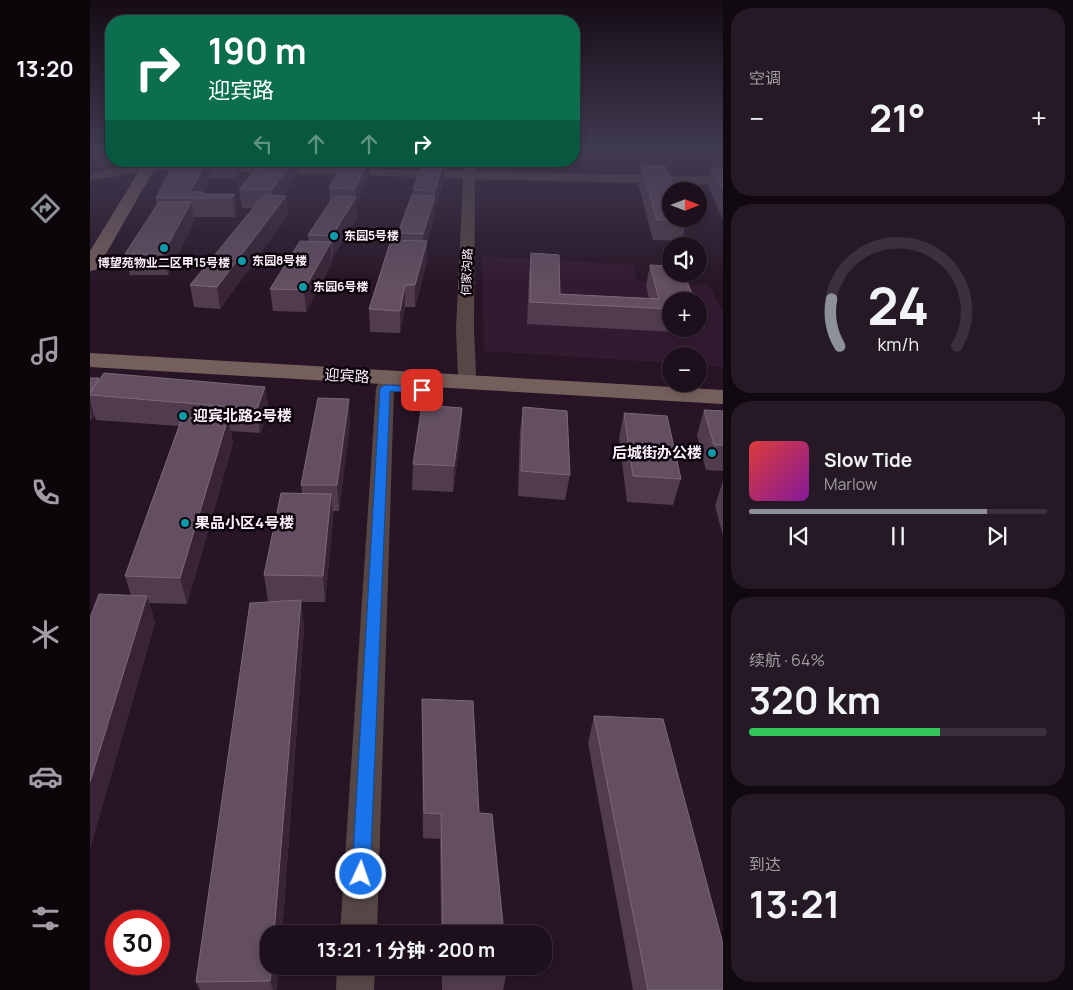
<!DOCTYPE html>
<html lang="zh">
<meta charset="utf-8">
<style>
body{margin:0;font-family:Manrope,"Noto Sans SC",sans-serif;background:#251925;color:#f1f3f6;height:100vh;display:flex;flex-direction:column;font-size:19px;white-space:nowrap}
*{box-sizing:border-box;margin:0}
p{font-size:16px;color:#a09da3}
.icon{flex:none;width:28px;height:28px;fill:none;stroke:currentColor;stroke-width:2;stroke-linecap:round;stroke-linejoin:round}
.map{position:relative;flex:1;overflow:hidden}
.details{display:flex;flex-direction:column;gap:8px;padding:8px;background:#10090f;width:350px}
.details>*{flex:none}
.hud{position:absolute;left:15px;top:15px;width:475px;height:152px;border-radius:20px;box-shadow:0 2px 8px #0003,0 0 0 1px #3b303b;background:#0b6e4f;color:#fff;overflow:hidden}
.needle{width:32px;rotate:90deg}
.fabs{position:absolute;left:572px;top:182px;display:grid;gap:10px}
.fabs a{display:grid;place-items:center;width:45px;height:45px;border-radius:50%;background:#1d101c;box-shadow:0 2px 8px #0003,0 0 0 1px #3b303b;font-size:25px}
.speed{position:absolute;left:15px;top:910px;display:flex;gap:10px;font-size:25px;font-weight:700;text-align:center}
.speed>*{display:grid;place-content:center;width:65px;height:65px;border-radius:50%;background:#1d101c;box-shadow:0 2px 8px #0003,0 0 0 1px #3b303b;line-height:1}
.speed .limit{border:8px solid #d22;background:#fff;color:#111}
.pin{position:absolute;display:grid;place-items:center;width:42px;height:42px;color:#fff;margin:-21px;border-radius:10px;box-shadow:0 2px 8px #0006}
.me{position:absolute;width:55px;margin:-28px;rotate:3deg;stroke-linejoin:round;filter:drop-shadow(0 0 4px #0008)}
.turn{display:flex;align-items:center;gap:18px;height:105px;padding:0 20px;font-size:22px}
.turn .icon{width:65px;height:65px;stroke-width:2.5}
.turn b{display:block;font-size:35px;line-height:42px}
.lanes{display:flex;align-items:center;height:48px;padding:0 20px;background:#0003;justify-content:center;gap:25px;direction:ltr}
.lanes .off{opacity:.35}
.big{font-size:38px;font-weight:700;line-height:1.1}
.details .card{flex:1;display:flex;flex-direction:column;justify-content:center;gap:8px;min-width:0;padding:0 18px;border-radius:20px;background:#251925}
.details .dial{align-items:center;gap:0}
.dial svg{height:130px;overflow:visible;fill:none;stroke:#3b303b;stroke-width:7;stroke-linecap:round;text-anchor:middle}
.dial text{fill:#f1f3f6;stroke:none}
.song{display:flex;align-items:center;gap:15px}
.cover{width:60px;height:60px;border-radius:8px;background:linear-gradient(135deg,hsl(0 70% 55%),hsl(290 70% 35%))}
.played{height:5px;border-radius:2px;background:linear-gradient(90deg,#8c9099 80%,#3b303b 80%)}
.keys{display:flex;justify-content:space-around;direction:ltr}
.heat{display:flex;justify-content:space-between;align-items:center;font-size:28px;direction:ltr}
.charge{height:8px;border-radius:4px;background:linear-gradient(90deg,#34c759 64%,#3b303b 0)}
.trip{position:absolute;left:170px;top:925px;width:292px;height:50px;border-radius:20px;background:#1d101c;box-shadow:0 2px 8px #0003,0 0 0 1px #3b303b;font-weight:700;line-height:50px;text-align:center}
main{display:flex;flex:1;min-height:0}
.tabs{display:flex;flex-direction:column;width:90px;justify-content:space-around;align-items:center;background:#0c060b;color:#a09da3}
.tabs .icon{width:35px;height:35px}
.tabs .active{color:#8c9099}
.tabs b{font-size:22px;color:#f1f3f6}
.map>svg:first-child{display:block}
</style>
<main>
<nav class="tabs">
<b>13:20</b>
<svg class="icon active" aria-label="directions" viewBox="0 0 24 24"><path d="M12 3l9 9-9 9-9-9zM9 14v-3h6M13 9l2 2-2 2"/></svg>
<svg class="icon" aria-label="music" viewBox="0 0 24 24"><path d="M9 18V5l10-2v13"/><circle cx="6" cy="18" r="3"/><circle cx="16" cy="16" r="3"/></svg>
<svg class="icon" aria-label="phone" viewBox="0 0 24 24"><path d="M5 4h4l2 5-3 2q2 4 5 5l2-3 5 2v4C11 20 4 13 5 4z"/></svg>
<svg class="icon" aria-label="climate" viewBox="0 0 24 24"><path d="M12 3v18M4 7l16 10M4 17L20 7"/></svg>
<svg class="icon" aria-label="car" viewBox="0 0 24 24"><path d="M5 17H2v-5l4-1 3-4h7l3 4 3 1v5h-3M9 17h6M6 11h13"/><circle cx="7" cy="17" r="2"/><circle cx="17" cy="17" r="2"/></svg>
<svg class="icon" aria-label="filters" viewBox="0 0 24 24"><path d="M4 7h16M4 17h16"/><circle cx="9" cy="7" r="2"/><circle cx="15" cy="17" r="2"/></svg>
</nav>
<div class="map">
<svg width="633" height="990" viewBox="0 0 633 990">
<rect width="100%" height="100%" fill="#271526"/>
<path fill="#321a31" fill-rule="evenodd" d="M392,256L544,265L547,281L619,285L633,312V367L609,365V356H581V363L394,351ZM581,301H609V329H581Z"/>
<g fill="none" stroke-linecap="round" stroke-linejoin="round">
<g fill="#554745" fill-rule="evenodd">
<path d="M64,161H77L76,164L374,171V161H386V171L633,177V185L385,179L384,330L386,374L381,386L374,388L367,386L365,382L368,374L366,330L373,178L59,170L0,181V173Z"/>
<path d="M295,382L302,384L304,388L287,934H250L286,388L288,384Z"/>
<path d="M247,966H285L284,990H246Z"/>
</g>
<g fill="#755f5c" fill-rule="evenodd">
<path d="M55,161H69L9,266L6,270L0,271V251Z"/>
<path d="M0,353L633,390V404L0,367Z"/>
</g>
</g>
<g fill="#503c4e">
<path d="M85,161H149L150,170L147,178H120L113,192L114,194H145L147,213L145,217H104V222L78,275H40L35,254L67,204L66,198Z"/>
<path d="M254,161H280V176L266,205L267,217L243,257H242V263L216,312L183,311L180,289L219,241L218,235L240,203L239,188Z"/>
<path d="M551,165L596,221L592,241L563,240L548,183Z"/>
<path d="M622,168H633V220L618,186Z"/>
<path d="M208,173L193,196H196L198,215L130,309L104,307L100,285L163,208H152L149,189Z"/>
<path d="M354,178L345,209V215L337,241V262L325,307H315L310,333L280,332L279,309L308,240V233L323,195V190Z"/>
<path d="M441,253L470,294L559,298L556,286L560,265L581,301V329H603L602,333L437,324L439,274Z"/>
<path d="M0,378H9L10,379L175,387L179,412L170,433L141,431L143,443L97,604L59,603L65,623L0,848V618L41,595L35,576L89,426L6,420L4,415L2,419H0Z"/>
<path d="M433,407L480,475L475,500L428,496L430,431Z"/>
<path d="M372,408L371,433L363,492L322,490L323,464Z"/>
<path d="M614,410L633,411V471L616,470L607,435Z"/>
<path d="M534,413L591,479L583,505L537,502L529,438Z"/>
<path d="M260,424L249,511H243V520L235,602H211L214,627L192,934H179L187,990H110L106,982L189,601H178L174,575L212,493L211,485Z"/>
<path d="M633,480V536L625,506Z"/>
<path d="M332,699L389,813L414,934H351L350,839L333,838L332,726Z"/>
<path d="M504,716L633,990H543L498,743Z"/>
<path d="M352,966H417V971L413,990H352Z"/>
</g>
<g fill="#382436">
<path d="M17,148H21V160L13,165L0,168V154Z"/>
<path d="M117,161H118L120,178L110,198L100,192Z"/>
<path d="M145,161H149L150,170L147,178Z"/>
<path d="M202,161H207L208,173L184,209L182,190Z"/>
<path d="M278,161H280V176L266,205L267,217L243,257L242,236L265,199V189Z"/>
<path d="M355,161L354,178L345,209V215L333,254V234L345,197V191Z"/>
<path d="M145,194L147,213L145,217L142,198Z"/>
<path d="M196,196L198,215L130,309L127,287Z"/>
<path d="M101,202L104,222L78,275L73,254Z"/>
<path d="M337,241V262L325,307V285Z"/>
<path d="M241,242L242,263L216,312L214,290Z"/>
<path d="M315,285V307L310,333V311Z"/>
<path d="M175,387L179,412L170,433L167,409Z"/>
<path d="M259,399L260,424L249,511L247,485Z"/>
<path d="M0,400L4,415L2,419L0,412Z"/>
<path d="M372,408L371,433L363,492L364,466Z"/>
<path d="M138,418L143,443L97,604L90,578Z"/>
<path d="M241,494L243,520L235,602L233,576Z"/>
<path d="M57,596L65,623L0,848V782Z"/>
<path d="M211,600L214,627L192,934H184Z"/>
<path d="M182,966H189L187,990H183L180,981Z"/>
</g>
<g fill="#634f61" stroke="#7b6879">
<path d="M0,148H17L10,152L0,154Z"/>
<path d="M85,161H117L100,192H114L112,194H145L142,198H66Z"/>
<path d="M173,161H202L182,190L149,189Z"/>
<path d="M254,161H278L265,189L239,188Z"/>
<path d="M334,161H354L345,191L323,190Z"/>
<path d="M551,165L575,166L585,191H581V219H596V221L567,220Z"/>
<path d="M622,168H633V190Z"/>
<path d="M174,195L196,196L127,287L100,285Z"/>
<path d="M322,195L345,196L333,234L308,233Z"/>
<path d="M244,196L266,197L242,236L218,235Z"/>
<path d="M69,202H101L73,254H35Z"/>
<path d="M301,240L337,241L325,285H315L310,311L279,309Z"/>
<path d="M210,241L241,242L214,290L180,289Z"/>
<path d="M441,253L469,255L470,294L569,299L560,265L581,266V274H594L605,301H581V309L440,302Z"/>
<path d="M14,373L175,387L167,409L0,395V393Z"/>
<path d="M0,378H9L0,393Z"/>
<path d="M228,398L259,399L247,485H211Z"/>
<path d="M332,405L372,408L364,466L323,464Z"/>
<path d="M433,407L477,411L480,475L431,471Z"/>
<path d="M614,410L633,411V445H624Z"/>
<path d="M534,413L577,416L591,479L543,476Z"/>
<path d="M92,418H138L90,578L35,576Z"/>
<path d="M191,493L241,494L233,576L174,575Z"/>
<path d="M9,594L57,596L0,782V618Z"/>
<path d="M211,600L184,934H179V966H182L180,981L106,982L160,603Z"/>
<path d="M332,699L383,701L389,813L402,814L414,934H353L351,814L334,813Z"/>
<path d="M504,716L573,719L633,944V990H558Z"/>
<path d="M354,966H417V971L354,973Z"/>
</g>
<linearGradient id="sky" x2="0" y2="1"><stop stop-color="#150c15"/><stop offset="0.52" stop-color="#413b52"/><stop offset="1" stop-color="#413b52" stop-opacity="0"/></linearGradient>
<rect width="633" height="287" fill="url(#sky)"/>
<path fill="#1a73e8" stroke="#114b97" d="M295,385L332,387L337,390L332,393L300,391L280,874L277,881L271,883L265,881L262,874L290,388Z"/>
<g fill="#0f9aa8" stroke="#0b040b" stroke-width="2">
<circle cx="244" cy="236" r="5"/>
<circle cx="74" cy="248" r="5"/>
<circle cx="152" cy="261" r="5"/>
<circle cx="213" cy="287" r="5"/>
<circle cx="93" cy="416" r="5"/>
<circle cx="622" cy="453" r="5"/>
<circle cx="95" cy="523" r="5"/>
</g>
<g text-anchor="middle" stroke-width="5" stroke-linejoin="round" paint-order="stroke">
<g font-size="12" font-weight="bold" fill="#fdf0fc" stroke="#0b040b" text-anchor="start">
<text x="254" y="240">东园5号楼</text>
<text x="162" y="265">东园8号楼</text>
<text x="74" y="267" text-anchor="middle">博望苑物业二区甲15号楼</text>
<text x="223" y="291">东园6号楼</text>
</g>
<g font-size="12" fill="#fdf0fc" stroke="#0b040b">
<text transform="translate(377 272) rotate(-88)" y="4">何家沟路</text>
</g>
<g font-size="15" fill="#fdf0fc" stroke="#0b040b">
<text transform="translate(257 376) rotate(3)" y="5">迎宾路</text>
</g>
<g font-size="15" font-weight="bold" fill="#fdf0fc" stroke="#0b040b" text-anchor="start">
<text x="103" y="421">迎宾北路2号楼</text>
<text x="612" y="458" text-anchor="end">后城街办公楼</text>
<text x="105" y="528">果品小区4号楼</text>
</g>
</g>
</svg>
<div class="fabs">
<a><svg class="needle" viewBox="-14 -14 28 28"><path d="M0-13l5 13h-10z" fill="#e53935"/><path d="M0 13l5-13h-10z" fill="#a09da3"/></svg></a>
<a><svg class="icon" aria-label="sound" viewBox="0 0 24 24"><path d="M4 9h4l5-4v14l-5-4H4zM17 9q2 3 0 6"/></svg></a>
<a>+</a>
<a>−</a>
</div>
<div class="speed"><div class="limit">30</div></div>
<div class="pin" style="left:332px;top:390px;background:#d93025"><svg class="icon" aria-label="arrive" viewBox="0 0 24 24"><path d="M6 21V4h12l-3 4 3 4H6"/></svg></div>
<svg class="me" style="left:271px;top:874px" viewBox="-20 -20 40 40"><circle r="17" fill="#1a73e8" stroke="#fff" stroke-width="3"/><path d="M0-11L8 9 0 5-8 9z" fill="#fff"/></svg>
<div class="trip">13:21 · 1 分钟 · 200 m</div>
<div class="hud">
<div class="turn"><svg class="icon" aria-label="right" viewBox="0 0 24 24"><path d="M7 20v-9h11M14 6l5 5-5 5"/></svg><div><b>190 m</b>迎宾路</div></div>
<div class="lanes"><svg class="icon off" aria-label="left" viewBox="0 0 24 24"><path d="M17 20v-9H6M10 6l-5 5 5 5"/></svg><svg class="icon off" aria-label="ahead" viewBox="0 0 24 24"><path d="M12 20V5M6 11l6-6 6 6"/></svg><svg class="icon off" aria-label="ahead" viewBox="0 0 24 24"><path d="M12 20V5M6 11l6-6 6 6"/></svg><svg class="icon" aria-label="right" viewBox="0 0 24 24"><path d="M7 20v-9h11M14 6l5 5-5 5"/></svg></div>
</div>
</div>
<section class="details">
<div class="card"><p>空调</p>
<div class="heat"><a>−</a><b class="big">21°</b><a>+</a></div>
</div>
<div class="card dial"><svg viewBox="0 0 100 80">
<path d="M14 69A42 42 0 1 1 86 69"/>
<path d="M14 69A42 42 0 0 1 9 40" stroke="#8c9099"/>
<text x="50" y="56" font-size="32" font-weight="700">24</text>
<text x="50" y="72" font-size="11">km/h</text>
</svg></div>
<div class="card">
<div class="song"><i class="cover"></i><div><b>Slow Tide</b><p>Marlow</p></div></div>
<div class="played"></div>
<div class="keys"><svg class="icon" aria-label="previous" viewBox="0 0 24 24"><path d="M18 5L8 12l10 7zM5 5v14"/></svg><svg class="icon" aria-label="pause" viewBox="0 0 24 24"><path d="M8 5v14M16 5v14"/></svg><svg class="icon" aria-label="next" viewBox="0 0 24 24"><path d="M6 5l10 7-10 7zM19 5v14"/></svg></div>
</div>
<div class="card"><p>续航 · 64%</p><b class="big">320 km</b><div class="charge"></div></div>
<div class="card"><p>到达</p><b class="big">13:21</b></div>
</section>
</main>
